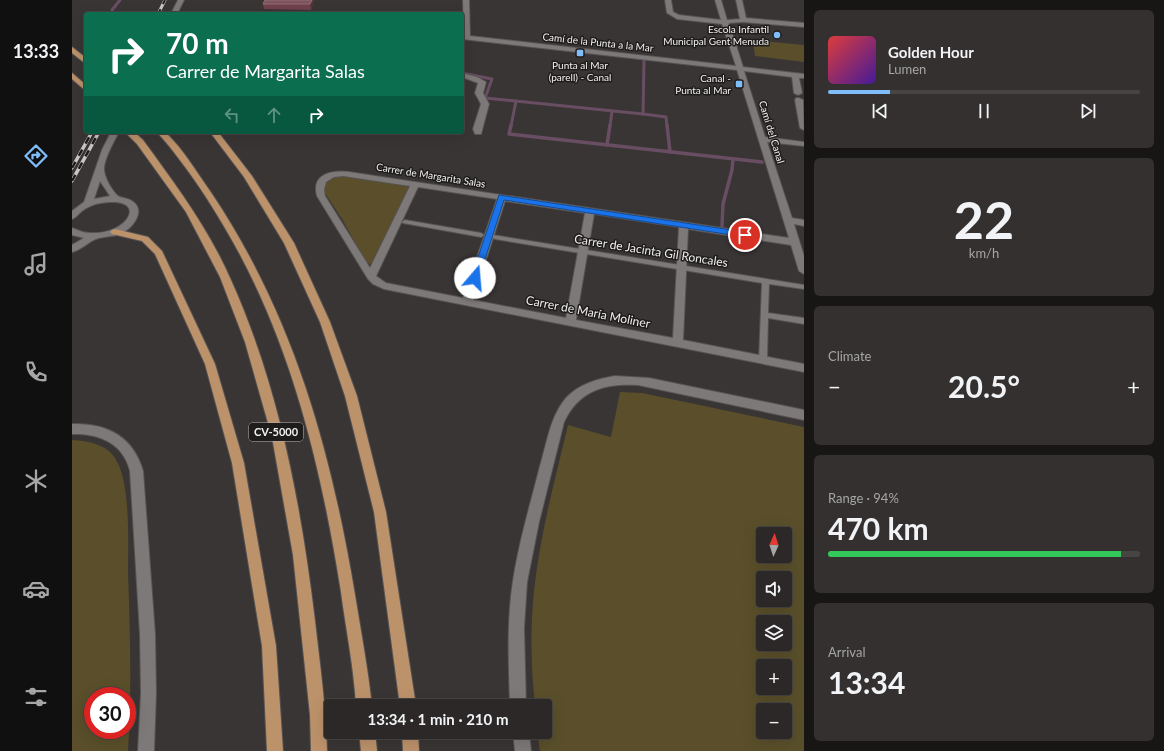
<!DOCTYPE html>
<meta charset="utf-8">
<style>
body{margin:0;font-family:Lato,sans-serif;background:#33302f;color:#f1f3f6;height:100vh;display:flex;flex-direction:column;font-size:15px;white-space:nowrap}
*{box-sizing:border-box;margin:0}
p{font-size:13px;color:#a6a6a7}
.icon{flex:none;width:22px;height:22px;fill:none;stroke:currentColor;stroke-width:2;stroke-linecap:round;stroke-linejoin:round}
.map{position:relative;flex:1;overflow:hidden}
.side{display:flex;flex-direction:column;gap:10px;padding:10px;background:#181615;width:360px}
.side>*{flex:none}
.banner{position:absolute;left:12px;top:12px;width:380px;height:122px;border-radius:4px;box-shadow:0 4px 16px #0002,0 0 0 1px #474444;background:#0b6e4f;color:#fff;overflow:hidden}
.needle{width:26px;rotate:3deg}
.buttons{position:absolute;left:684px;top:527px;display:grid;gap:8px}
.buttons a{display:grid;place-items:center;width:36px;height:36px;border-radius:4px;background:#2b2827;box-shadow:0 4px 16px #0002,0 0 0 1px #474444;font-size:20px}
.speed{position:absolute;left:12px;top:687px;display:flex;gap:8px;font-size:20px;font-weight:700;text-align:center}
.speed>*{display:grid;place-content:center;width:52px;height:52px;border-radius:50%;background:#2b2827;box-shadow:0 4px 16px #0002,0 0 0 1px #474444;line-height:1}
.speed .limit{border:6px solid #d22;background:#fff;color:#111}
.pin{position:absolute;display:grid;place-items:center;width:34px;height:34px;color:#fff;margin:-17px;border:2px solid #fff;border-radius:50%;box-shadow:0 1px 4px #0007}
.me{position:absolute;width:44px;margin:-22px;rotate:18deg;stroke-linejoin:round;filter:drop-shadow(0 0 3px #0008)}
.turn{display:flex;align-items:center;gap:14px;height:84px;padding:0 16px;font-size:18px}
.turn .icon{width:52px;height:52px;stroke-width:2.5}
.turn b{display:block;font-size:28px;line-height:34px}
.lanes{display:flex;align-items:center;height:38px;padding:0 16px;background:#0003;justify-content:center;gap:20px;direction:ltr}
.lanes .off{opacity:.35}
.big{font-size:30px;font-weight:700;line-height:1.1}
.side .card{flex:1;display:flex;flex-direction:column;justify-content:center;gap:6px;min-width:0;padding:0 14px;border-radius:6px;background:#33302f}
.side .dial{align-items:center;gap:0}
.dial b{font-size:52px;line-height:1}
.song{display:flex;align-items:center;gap:12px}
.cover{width:48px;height:48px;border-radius:6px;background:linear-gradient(135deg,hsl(0 70% 55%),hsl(260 70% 35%))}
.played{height:4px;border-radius:2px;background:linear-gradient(90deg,#7ebdf9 20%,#474444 20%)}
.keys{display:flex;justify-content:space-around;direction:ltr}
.heat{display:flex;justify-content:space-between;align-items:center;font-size:22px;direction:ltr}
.charge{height:6px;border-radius:3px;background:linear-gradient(90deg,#34c759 94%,#474444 0)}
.trip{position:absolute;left:252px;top:699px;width:228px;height:40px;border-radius:4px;background:#2b2827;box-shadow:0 4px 16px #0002,0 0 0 1px #474444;font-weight:700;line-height:40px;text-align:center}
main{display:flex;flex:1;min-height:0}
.tabs{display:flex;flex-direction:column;width:72px;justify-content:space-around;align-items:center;background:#111010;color:#a6a6a7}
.tabs .icon{width:28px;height:28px}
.tabs .current{color:#7ebdf9}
.tabs b{font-size:18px;color:#f1f3f6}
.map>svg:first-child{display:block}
</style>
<main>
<nav class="tabs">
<b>13:33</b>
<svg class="icon current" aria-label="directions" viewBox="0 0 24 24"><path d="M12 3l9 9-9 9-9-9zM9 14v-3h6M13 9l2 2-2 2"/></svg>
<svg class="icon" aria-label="music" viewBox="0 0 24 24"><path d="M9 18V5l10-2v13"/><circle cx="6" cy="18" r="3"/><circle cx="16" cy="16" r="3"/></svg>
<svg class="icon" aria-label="phone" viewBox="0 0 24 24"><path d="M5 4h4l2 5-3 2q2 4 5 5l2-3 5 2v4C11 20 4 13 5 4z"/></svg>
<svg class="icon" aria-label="climate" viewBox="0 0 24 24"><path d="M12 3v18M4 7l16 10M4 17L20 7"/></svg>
<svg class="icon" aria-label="car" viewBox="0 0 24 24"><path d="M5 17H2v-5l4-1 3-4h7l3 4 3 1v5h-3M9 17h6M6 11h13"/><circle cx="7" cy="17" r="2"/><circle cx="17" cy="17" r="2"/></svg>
<svg class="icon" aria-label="filters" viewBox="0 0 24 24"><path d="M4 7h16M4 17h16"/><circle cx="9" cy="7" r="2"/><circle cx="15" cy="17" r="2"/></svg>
</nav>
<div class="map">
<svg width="732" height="751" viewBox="0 0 732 751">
<rect width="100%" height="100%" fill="#393534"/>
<g fill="#5a4f2a" fill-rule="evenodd">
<path d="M681,40L732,45V62L683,56Z"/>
<path d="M271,175L335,185L337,190L302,263L298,264L294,262L270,219L251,190C252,179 261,177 271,175Z"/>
<path d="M548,392L570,393L732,427V751H468L465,732H473V706H463C459,668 458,629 462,591C468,534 483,480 496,425L539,437ZM691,534H713V556H691ZM691,578H713V600H691ZM691,622H713V644H691ZM691,666H713V688H691ZM691,710H713V732H691Z"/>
<path d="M0,440C16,441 34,444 43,458C59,482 56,542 56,572C58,632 60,691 56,751H0ZM21,696H55V730H21Z"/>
</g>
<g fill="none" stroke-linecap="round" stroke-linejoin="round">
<g stroke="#694e63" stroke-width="3">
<path d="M40,10L48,0"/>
<path d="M572,60L571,114L594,117L595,126"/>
<path d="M390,73L420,79L413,98L571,114"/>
<path d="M439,126L444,101"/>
<path d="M538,126L540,111"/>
</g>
<g stroke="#694e63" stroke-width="3.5">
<path d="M439,125L437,134L690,162"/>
<path d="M595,125L598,152"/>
<path d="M535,145L538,125"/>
<path d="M650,226L651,204L660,170L661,159"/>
</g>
<defs>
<g id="pedestrian">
<path d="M333,220L409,233L412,235L409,237L331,223L330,222Z"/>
<path d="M421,235L732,285V289L697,284L696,313L732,318V324L696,318L695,360L691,363L687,360L690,283L423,239L420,237Z"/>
</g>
<g id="minor">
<path d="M391,0H397L398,36L664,66L650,24L605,19L595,13L593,0H599L601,12L607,15L649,20L643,0H649L655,20L668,19L664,0H670L674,18L732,23V27L671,22L657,23L671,67L732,74V78H727L730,93L726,95L722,93L720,77L672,71L693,137L732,142V146L695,142L720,218L732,220V226L722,224L732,256V274L727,271L719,245L616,229L611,340L732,364V372L312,289L301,284L296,279L245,196C239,174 260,170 277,172L717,238L665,70L390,39V35H392ZM271,176L338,186L298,268L253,196L252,190L254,182L262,177ZM346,187L425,199L391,298L314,283L304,276ZM433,201L513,213L494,318L401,300ZM522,214L607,227L601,338L504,320Z"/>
<path d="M390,73L405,77L414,82L411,93L417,104L409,134H403L401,129L409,104L403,93L406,83L390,77Z"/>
<path d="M724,98H727L731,100L732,130L728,128L723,100Z"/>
<path d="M543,376L577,378L732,410V420L566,385C533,383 507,390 492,422L467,522L455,582L452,628L454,706H438C437,670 435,633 439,596C444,552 457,509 468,466C475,443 478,417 494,398C507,384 525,379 543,376Z"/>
<path d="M0,424C34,423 61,436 71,471L83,634L84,693L82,751H66L69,693L68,634L58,471C51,443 27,433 0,434Z"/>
<path d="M441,732H457L459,751H443Z"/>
</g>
<g id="tertiary">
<path d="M106,0H112L105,14H99Z"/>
<path d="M39,132H47C42,141 32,159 32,169C32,177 40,191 46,196C49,198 56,198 60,201C75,211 60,229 48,234C40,237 32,236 24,239C16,242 9,250 0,252V245L12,238L0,235V228C6,230 11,233 18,233C59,235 77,195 29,203C22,204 15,207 10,211C6,214 4,218 0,219V211L12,202L30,150ZM28,181L38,196L22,199Z"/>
</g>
<g id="trunk">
<path d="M0,47L14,58V64L0,53Z"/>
<path d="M0,73L14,85V91L0,79Z"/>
<path d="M53,132H62L71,140C103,184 136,228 158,278C207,386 229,505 243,621C248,665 254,707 255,751H239L238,715L221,555L200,437L173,342L148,277L114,212L65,144Z"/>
<path d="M85,132H93C112,150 125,173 140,194C222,317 259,451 283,595C289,632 296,669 300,706H284C282,668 274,630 269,592C249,466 219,339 153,228C138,202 120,175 101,151C96,144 90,138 85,132Z"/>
<path d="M138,132H146L180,176L222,243L258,322L285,396L314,512L344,706H328L302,512L273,396L248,322L212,243L172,177Z"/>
<path d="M43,229L76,237L90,251L143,364L172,463L204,646L211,751H195L190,646L160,463L133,364L83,254L70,241L40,234L38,232L40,230Z"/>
<path d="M287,732H303L305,751H289Z"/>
<path d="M330,732H346L347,751H331Z"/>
</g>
</defs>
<use href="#pedestrian" stroke="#575353" stroke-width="2"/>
<use href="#minor" stroke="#575353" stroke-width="2"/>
<use href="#tertiary" stroke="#575353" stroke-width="2"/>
<use href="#trunk" stroke="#575353" stroke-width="2"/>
<use href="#pedestrian" fill="#7d7978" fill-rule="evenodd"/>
<use href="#minor" fill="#7d7978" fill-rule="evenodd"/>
<use href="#tertiary" fill="#7d7978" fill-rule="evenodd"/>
<use href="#trunk" fill="#bc926a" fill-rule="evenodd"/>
<defs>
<path id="rail-far1" d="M86,14L93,0"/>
<g id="rail">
<path d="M0,168L20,132"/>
<path d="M0,181L27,132"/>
</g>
</defs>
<use href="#rail-far1" stroke="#c8c6c5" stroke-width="3"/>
<use href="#rail" stroke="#c8c6c5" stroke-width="3.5"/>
<use href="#rail-far1" stroke="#1f1d1c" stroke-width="2" stroke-dasharray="5.5" stroke-linecap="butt"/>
<use href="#rail" stroke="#1f1d1c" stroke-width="2.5" stroke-dasharray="7" stroke-linecap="butt"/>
</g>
<path fill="#70414c" d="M242,0L239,10L192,9L191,4Z"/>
<path fill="#54343b" d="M240,0H242L239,10L238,4Z"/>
<path fill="#7e545e" stroke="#906c74" d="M193,0H240L238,4H191Z"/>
<path fill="#1a73e8" stroke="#114b97" d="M427,195L673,232L677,235L673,237L432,200L407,278L403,281L400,280L399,278Z"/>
<g fill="#7ebdf9" stroke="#1f1d1c" stroke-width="1.5">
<circle cx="705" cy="35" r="4"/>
<rect x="504" y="49" width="8" height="8" rx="2"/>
<rect x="663" y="80" width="8" height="8" rx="2"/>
</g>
<g text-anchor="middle" stroke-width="3" stroke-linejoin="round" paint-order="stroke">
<g font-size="10" fill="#f2f0ef" stroke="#1f1d1c" text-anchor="end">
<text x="697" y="33">Escola Infantil<tspan x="697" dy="12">Municipal Gent Menuda</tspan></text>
<text x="508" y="69" text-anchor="middle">Punta al Mar<tspan x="508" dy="12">(parell) - Canal</tspan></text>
<text x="659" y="82">Canal -<tspan x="659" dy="12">Punta al Mar</tspan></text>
</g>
<g font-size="10" fill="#f2f0ef" stroke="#1f1d1c">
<text transform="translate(526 42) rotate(6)" y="4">Camí de la Punta a la Mar</text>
<text transform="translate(700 132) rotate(73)" y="4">Camí del Canal</text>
<text transform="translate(359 175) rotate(9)" y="4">Carrer de Margarita Salas</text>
</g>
<rect fill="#1f1d1c" stroke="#b3b1b0" stroke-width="1" x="177" y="423" width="54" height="18" rx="3"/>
<g font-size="11" font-weight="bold" fill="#f2f0ef">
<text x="204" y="436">CV-5000</text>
</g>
<g font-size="12" fill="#f2f0ef" stroke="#1f1d1c">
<text transform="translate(579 251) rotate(9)" y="4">Carrer de Jacinta Gil Roncales</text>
<text transform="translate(516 312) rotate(11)" y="4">Carrer de María Moliner</text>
</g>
</g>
</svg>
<div class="buttons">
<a><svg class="needle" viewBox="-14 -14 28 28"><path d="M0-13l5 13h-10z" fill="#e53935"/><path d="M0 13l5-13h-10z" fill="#a6a6a7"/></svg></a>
<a><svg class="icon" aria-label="sound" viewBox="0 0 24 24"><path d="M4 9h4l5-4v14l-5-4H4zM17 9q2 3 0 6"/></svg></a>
<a><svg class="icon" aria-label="layers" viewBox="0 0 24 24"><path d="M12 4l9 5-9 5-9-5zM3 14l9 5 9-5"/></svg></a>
<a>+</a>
<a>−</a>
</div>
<div class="speed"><div class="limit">30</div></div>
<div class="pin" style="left:673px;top:235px;background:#d93025"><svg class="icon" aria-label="arrive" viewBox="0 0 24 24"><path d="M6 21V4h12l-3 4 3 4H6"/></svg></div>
<svg class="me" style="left:403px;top:278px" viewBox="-20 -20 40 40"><circle r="19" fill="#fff"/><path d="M0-13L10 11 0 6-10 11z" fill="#1a73e8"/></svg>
<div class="trip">13:34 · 1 min · 210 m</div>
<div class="banner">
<div class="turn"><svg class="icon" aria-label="right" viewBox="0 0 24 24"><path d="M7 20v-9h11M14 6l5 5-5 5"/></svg><div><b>70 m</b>Carrer de Margarita Salas</div></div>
<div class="lanes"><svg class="icon off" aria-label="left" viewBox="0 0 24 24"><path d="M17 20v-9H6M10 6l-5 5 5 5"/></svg><svg class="icon off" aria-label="ahead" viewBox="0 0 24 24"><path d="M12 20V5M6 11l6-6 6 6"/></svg><svg class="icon" aria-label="right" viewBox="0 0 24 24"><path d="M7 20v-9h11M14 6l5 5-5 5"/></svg></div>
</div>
</div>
<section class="side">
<div class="card">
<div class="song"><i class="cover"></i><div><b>Golden Hour</b><p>Lumen</p></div></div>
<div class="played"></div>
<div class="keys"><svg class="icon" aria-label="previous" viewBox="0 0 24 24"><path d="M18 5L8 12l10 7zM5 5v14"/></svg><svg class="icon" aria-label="pause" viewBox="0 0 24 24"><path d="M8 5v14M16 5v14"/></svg><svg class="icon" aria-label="next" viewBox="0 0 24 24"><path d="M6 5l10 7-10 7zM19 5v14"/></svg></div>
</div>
<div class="card dial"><b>22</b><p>km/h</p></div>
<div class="card"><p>Climate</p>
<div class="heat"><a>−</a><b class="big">20.5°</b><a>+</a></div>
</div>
<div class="card"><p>Range · 94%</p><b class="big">470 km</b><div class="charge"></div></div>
<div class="card"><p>Arrival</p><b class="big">13:34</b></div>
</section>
</main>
